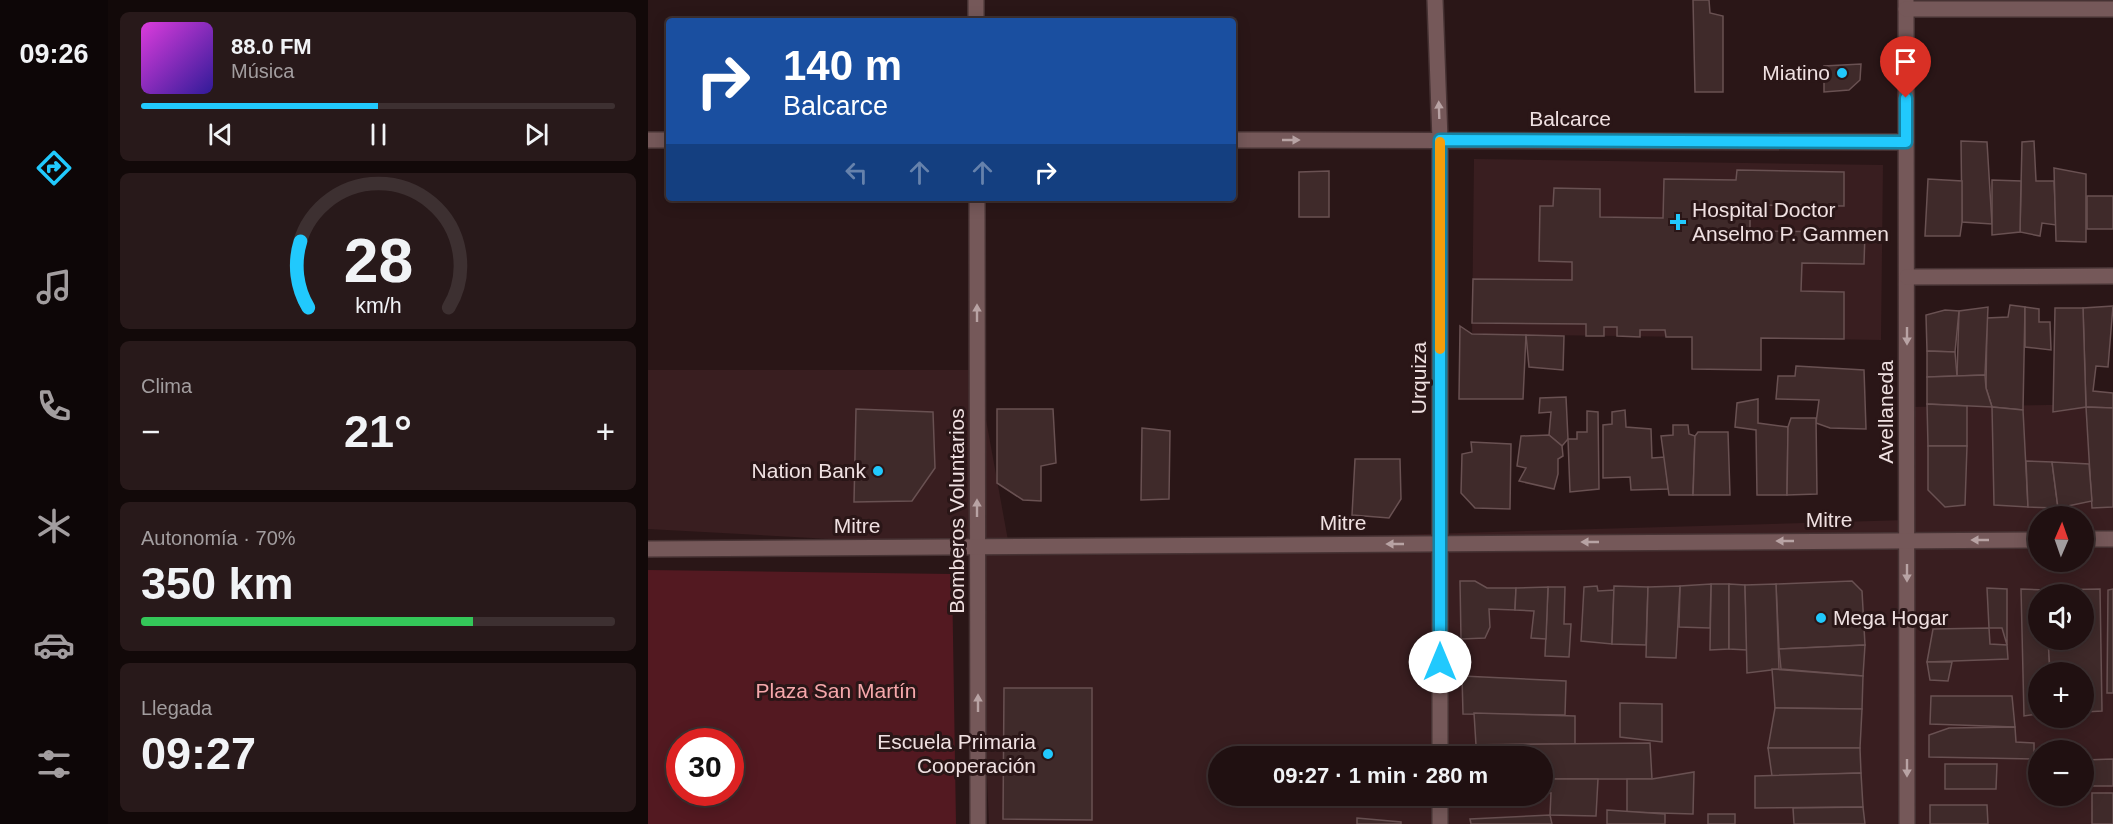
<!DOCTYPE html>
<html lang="es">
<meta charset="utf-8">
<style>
body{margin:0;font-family:Helvetica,sans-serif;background:#28191a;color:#f1f3f6;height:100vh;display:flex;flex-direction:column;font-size:22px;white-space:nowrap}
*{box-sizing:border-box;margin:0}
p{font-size:20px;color:#a29d9f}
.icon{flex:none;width:33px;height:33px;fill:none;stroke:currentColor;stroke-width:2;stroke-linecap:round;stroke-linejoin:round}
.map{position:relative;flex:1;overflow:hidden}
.drawer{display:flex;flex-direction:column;gap:12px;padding:12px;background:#120909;width:540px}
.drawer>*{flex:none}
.top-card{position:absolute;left:18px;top:18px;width:570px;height:183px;border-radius:6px;box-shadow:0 3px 15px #0003,0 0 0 2px #3d3031;background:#1a4fa0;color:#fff;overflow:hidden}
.needle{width:39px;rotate:2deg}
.buttons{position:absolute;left:1380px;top:506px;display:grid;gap:12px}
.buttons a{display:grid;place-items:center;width:66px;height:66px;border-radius:50%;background:#201011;box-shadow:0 3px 15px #0003,0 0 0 2px #3d3031;font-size:30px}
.speed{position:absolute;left:18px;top:728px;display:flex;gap:12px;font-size:30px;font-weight:700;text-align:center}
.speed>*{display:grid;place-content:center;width:78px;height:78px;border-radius:50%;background:#201011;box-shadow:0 3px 15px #0003,0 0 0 2px #3d3031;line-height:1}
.speed .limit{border:9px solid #d22;background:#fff;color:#111}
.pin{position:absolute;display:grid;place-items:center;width:51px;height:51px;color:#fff;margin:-62px -26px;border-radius:50% 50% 50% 0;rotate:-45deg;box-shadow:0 0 6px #0007}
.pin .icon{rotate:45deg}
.me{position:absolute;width:66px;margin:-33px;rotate:0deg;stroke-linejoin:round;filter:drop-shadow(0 0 4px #0008)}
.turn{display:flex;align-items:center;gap:21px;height:126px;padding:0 18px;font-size:27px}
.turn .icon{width:78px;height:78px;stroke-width:2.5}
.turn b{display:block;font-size:42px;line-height:51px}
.lanes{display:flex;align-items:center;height:57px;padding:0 18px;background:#0003;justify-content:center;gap:30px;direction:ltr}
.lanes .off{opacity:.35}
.big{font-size:45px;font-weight:700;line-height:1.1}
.drawer .tile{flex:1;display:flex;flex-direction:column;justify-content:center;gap:9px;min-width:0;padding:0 21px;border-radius:9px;background:#28191a}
.drawer .dial{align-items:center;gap:0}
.dial svg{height:156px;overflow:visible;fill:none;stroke:#3d3031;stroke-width:7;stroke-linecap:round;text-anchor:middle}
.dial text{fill:#f1f3f6;stroke:none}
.song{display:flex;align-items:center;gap:18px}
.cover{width:72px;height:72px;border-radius:9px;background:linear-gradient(135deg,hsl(300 70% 55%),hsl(250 70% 35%))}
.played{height:6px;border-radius:3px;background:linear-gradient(90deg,#21c9fd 50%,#3d3031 50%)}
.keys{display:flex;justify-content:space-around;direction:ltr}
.heat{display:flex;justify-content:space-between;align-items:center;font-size:33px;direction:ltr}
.charge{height:9px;border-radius:4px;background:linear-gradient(90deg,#34c759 70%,#3d3031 0)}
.trip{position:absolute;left:560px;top:746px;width:345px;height:60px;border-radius:30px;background:#201011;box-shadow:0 3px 15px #0003,0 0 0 2px #3d3031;font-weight:700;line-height:60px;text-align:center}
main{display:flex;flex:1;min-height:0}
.dock{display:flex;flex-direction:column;width:108px;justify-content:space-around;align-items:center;background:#0d0607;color:#a29d9f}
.dock .icon{width:42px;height:42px}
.dock .active{color:#21c9fd}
.dock b{font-size:27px;color:#f1f3f6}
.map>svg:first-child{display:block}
</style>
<main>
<nav class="dock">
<b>09:26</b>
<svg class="icon active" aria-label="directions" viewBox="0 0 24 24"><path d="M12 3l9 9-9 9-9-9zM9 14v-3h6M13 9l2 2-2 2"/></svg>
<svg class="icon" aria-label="music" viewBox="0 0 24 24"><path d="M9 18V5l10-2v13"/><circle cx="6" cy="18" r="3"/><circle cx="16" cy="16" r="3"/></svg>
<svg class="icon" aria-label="phone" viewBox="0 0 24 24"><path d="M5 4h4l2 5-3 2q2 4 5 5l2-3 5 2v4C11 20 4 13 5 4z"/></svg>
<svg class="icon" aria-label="climate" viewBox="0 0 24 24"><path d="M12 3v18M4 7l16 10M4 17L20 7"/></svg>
<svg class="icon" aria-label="car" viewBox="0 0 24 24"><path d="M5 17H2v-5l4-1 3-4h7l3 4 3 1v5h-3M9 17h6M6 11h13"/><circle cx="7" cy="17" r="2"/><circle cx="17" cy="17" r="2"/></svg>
<svg class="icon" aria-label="filters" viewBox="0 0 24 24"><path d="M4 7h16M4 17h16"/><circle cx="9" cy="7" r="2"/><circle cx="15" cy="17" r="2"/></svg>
</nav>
<section class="drawer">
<div class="tile">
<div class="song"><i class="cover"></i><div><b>88.0 FM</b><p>Música</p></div></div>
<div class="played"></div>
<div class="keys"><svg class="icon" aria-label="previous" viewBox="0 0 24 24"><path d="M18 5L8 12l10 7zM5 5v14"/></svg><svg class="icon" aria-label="pause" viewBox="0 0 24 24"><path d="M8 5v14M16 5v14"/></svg><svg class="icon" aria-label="next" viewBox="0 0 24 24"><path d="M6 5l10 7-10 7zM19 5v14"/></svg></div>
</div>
<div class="tile dial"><svg viewBox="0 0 100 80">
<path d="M14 69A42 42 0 1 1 86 69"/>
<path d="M14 69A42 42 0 0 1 10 35" stroke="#21c9fd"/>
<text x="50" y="56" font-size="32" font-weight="700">28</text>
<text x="50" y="72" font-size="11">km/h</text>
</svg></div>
<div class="tile"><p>Clima</p>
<div class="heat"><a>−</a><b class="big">21°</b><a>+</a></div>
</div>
<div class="tile"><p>Autonomía · 70%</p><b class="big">350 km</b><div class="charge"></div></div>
<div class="tile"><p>Llegada</p><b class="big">09:27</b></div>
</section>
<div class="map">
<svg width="1465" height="824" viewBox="0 0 1465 824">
<rect width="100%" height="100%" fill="#2a1617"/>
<g fill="#391e20" fill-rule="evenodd">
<path d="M826,159L1235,165L1233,340L1114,338L1113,370L1044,337L824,334Z"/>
<path d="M0,370H329L361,546L1259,520V407L1465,404V824H341L329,547L0,529ZM1390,516H1436V561H1390ZM1390,594H1436V639H1390ZM1390,672H1436V717H1390ZM1390,750H1436V795H1390ZM570,756H894V795H570Z"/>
</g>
<path fill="#531921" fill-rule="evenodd" d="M0,570L304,574L308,824H0ZM32,741H82V792H32Z"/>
<g fill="#3f2a2a" stroke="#695152" stroke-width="1.5">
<path d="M1045,0H1061L1062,13L1075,16V92H1047Z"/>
<path d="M1213,64L1212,80L1201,90L1176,92V66Z"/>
<path d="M1313,141L1339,142L1344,224L1314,222Z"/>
<path d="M1386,141L1388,181H1406L1408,225L1394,223L1392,236L1372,232L1374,142Z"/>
<path d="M1406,168L1438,174V242L1408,241Z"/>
<path d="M1089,170L1196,172V206L1102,205V231L1217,232L1216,264L1154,263L1153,291L1196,292V339L1113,338V370L1044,369V337H1018L1017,330H992V337L969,336V327H956V336H938V324L824,323L825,279L924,280V262L891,261L892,206H905L906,188L952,189V217L1015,218L1016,179L1088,180Z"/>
<path d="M681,171V217H651V172Z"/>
<path d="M1280,179L1314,181V222L1312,236H1277Z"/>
<path d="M1344,180L1373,181L1372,232L1344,235Z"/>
<rect x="1439" y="196" width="26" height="33"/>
<path d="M1362,305L1377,307L1375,410L1344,407L1338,388L1339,318L1360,317Z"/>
<path d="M1465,306L1460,367L1448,366L1445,391L1465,393V408L1438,407L1435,308Z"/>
<path d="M1340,307L1337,375L1309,376L1311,311Z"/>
<path d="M1377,307L1391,309V322H1402L1403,350L1377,347Z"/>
<path d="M1407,308H1435L1438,407L1405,412Z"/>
<path d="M1297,310L1311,311L1307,352L1279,351L1278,315Z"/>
<path d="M812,326L824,334L878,335L875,399H811Z"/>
<path d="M878,335L916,336L915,370L881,367Z"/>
<path d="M1279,351L1307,352L1309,376L1279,377Z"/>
<path d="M1148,366L1216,370L1218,429L1182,428L1168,423L1171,400L1128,399L1130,376H1147Z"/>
<path d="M1337,375L1338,388L1344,407L1279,404V377Z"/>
<path d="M918,397L920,439L914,446L901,435L903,412L891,413L892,398Z"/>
<path d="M1110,399V423L1140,427L1139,495H1109L1108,430L1087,427L1089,403Z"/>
<path d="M1279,404L1319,406V446H1280Z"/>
<path d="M1344,407L1375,410L1380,507L1346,505Z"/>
<path d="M1438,407L1465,408V507L1444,508Z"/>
<path d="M208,409L285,412L287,468L264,501L206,502Z"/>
<path d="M349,409H405L408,463L393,466V501L375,500L349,483Z"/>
<path d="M977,410L978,427L1003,429L1004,458L1017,457L1020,489L983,490L982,477L955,478V425L964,424V412Z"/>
<path d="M939,411L950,412L951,489L922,492L920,439H929V432H939Z"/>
<path d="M1143,418H1168L1169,494L1139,495L1140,427Z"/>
<path d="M1025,425H1040L1041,434L1047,436L1045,495H1021L1013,436L1025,435Z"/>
<path d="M494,428L522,431L521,499L493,500Z"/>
<path d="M1050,432H1080L1082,495H1045L1047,436Z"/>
<path d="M901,435L914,446L915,456L910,459V474L906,489L871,481L878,468L869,466L873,436Z"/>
<path d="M823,442L863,444L862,509L827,508L813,493L814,454L824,452Z"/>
<path d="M1280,446H1319L1317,505L1297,507L1280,490Z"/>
<path d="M707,459H752L753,499L741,518L704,515Z"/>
<path d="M1378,461L1404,462L1410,508L1380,507Z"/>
<path d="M1404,462L1441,464L1444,501L1410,508Z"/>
<path d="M812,581H827L839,588H868L867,610L841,609L842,627L837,638L813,639Z"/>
<path d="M1204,581L1214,591L1217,645L1131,649L1128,584Z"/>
<path d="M1063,584H1081V649L1062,650Z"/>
<path d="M1063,584L1062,628L1031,627L1032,586Z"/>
<path d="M1081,584L1097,585L1099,650L1081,649Z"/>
<path d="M1128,584L1131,669L1099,673L1097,585Z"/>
<path d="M949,586L950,591L966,590L964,644L933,641L936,587Z"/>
<path d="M966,586L1000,587L998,645L964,644Z"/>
<path d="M1032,586L1028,658L998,657L1000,587Z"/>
<path d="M900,587H917L916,624H923L921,657L897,656Z"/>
<path d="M900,587L898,639L883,638L886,611L867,610L868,588Z"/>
<path d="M1339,588L1359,589V645L1354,628H1341Z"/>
<path d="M1373,589L1398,590V594H1390V639H1400L1402,672H1390V714L1376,716Z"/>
<path d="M1452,589L1454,711L1436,712V672H1402L1400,639H1436V594H1398V590Z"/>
<path d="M1465,589V693H1459L1460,590Z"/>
<path d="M1341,628L1342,644L1359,645L1360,659L1279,662L1285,629Z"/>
<path d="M1217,645L1215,676L1133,669L1131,649Z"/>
<path d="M1279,662H1304L1300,681L1282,680Z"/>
<path d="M1124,669L1215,676L1214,709L1127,708Z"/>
<path d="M814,676L918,681L917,715L815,714Z"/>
<path d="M356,688H444V820L355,819Z"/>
<path d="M1283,696H1364L1367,727L1282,724Z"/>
<path d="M972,703L1014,704V742L972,737Z"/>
<path d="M1127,708L1214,709L1212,748H1120Z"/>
<path d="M826,713L927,716V744L828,745Z"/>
<path d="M1367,727L1368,742L1386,743V759L1281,757V735L1301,728Z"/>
<path d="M1002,743L1004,779H894V756H815V745Z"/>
<path d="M1120,748H1212L1213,773L1124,776Z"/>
<path d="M1465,759V786H1436V760Z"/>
<path d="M1297,764H1349L1348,789H1297Z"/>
<path d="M1046,772L1045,814L979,812V779H1004Z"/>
<path d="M1213,773L1215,807L1107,808V776Z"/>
<path d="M894,779H950L948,816L902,815L903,793L894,792Z"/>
<rect x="1444" y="793" width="21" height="31"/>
<path d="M1282,805H1339L1340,824H1282Z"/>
<path d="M1215,807L1217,824H1146L1145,808Z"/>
<path d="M959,810L1017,814V824H959Z"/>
<rect x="1060" y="814" width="27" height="10"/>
<path d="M902,815L904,824H823L822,819Z"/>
<path d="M709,818L753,822V824H709Z"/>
</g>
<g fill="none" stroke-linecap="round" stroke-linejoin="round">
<defs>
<g id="minor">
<path d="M328,0V21"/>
<path d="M787,0L792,140V756"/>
<path d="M1258,0L1259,824"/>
<path d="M1258,9H1465"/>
<path d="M0,140H21"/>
<path d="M585,140L1258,142"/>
<path d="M329,198L330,824"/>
<path d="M1259,277L1465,276"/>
<path d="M792,795V824"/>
</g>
<g id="tertiary">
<path d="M1436,539H1465"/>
<path d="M0,549L1390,540"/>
</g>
</defs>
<use href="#minor" stroke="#463233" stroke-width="18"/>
<use href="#tertiary" stroke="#463233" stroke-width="18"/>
<use href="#minor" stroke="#755859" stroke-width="15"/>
<use href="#tertiary" stroke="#755859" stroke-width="15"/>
</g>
<defs><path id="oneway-solid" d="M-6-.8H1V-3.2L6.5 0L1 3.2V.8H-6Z" transform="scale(1.5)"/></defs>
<g fill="#b8a3a4">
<use href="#oneway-solid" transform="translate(791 110) rotate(-92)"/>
<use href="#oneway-solid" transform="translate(643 140)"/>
<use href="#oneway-solid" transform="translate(329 313) rotate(-90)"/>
<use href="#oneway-solid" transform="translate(1259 336) rotate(90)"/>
<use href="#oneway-solid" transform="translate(329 508) rotate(-90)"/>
<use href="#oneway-solid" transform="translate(1332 540) rotate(180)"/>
<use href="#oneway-solid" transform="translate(1137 541) rotate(180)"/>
<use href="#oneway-solid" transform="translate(942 542) rotate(180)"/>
<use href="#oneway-solid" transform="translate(747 544) rotate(180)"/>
<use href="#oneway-solid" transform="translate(1259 573) rotate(90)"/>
<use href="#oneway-solid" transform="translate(330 703) rotate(-90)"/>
<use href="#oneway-solid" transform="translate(1259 768) rotate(90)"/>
</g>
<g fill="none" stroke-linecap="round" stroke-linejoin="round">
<defs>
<path id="route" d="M792,662V140L1258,142V98"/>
</defs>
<use href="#route" stroke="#1583a4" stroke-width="15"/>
<use href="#route" stroke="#21c9fd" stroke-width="10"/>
<path stroke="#f59e0b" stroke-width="10" d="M792,349V142"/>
</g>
<g fill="#21c9fd" stroke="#2a1617" stroke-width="2">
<circle cx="1194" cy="73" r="6"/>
<path d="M1027 213h6v6h6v6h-6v6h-6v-6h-6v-6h6z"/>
<circle cx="230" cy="471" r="6"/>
<circle cx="1173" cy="618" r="6"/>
<circle cx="400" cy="754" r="6"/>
</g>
<g text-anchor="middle" stroke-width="6" stroke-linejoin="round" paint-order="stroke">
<g font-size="21" fill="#efe0e1" stroke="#2a1617" text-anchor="end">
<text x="1182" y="80">Miatino</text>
<text x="1044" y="217" text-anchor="start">Hospital Doctor<tspan x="1044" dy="24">Anselmo P. Gammen</tspan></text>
<text x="218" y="478">Nation Bank</text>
<text x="1185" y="625" text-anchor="start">Mega Hogar</text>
<text x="388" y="749">Escuela Primaria<tspan x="388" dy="24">Cooperación</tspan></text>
</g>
<g font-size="21" fill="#efe0e1" stroke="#2a1617">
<text x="922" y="126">Balcarce</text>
<text transform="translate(771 378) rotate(-90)" y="7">Urquiza</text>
<text transform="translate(1238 412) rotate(-90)" y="7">Avellaneda</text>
<text transform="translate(309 511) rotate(-90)" y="7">Bomberos Voluntarios</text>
<text x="1181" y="527">Mitre</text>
<text x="695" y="530">Mitre</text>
<text x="209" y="533">Mitre</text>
</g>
<g font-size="21" fill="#f6a7ab" stroke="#2a1617">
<text x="188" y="698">Plaza San Martín</text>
</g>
</g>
</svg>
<div class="buttons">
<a><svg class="needle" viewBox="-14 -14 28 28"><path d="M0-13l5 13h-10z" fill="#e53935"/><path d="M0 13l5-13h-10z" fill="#a29d9f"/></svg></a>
<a><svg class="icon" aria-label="sound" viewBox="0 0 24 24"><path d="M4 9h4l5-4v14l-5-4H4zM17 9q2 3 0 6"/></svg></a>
<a>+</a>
<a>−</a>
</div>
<div class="speed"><div class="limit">30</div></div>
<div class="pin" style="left:1258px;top:98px;background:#d93025"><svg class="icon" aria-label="arrive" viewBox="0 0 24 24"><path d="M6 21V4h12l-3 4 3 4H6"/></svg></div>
<svg class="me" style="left:792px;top:662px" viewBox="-20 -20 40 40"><circle r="19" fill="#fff"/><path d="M0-13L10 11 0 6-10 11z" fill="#21c9fd"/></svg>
<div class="trip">09:27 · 1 min · 280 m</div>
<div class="top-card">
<div class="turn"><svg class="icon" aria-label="right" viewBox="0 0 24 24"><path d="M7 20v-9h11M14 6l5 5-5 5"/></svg><div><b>140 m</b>Balcarce</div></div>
<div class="lanes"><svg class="icon off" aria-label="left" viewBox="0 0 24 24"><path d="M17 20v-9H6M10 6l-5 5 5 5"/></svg><svg class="icon off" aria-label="ahead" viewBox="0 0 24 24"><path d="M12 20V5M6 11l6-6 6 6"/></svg><svg class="icon off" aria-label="ahead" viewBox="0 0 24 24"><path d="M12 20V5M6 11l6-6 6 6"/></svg><svg class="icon" aria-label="right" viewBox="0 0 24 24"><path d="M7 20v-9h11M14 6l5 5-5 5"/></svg></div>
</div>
</div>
</main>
